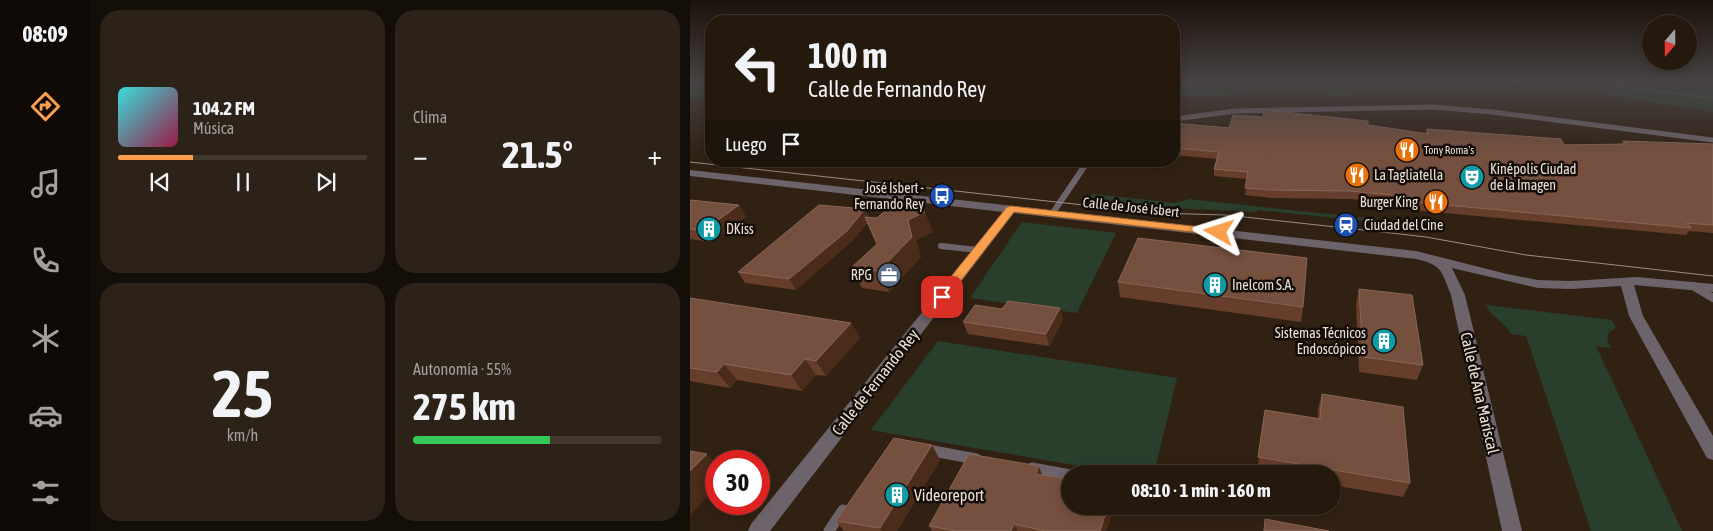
<!DOCTYPE html>
<html lang="es">
<meta charset="utf-8">
<style>
body{margin:0;font-family:"Asap Condensed",sans-serif;background:#2d2217;color:#f1f3f6;height:100vh;display:flex;flex-direction:column;font-size:19px;white-space:nowrap}
*{box-sizing:border-box;margin:0}
p{font-size:16px;color:#a3a09e}
.icon{flex:none;width:28px;height:28px;fill:none;stroke:currentColor;stroke-width:2;stroke-linecap:round;stroke-linejoin:round}
.map{position:relative;flex:1;overflow:hidden}
.panel{display:flex;flex-direction:column;gap:10px;padding:10px;background:#140e08;width:600px}
.panel>*{flex:none}
.hud{position:absolute;left:15px;top:15px;width:475px;height:152px;border-radius:20px;box-shadow:0 2px 12px #0003,0 0 0 1px #42382e;background:#25190e;color:#f1f3f6;overflow:hidden}
.needle{width:32px;rotate:200deg}
.buttons{position:absolute;left:952px;top:15px;display:grid;gap:10px}
.buttons a{display:grid;place-items:center;width:55px;height:55px;border-radius:50%;background:#25190e;box-shadow:0 2px 12px #0003,0 0 0 1px #42382e;font-size:25px}
.speed{position:absolute;left:15px;top:450px;display:flex;gap:10px;font-size:25px;font-weight:700;text-align:center}
.speed>*{display:grid;place-content:center;width:65px;height:65px;border-radius:50%;background:#25190e;box-shadow:0 2px 12px #0003,0 0 0 1px #42382e;line-height:1}
.speed .limit{border:8px solid #d22;background:#fff;color:#111}
.pin{position:absolute;display:grid;place-items:center;width:42px;height:42px;color:#fff;margin:-21px;border-radius:10px;box-shadow:0 2px 8px #0006}
.me{position:absolute;width:55px;margin:-28px;rotate:276deg;stroke-linejoin:round;filter:drop-shadow(0 0 4px #0008)}
.turn{display:flex;align-items:center;gap:18px;height:105px;padding:0 20px;font-size:22px}
.turn .icon{width:65px;height:65px;stroke-width:2.5}
.turn b{display:block;font-size:35px;line-height:42px}
.then{display:flex;align-items:center;height:48px;padding:0 20px;background:#0003;gap:10px;font-size:19px}
.big{font-size:38px;font-weight:700;line-height:1.1}
.panel .tile{flex:1;display:flex;flex-direction:column;justify-content:center;gap:8px;min-width:0;padding:0 18px;border-radius:20px;background:#2d2217}
.panel .dial{align-items:center;gap:0}
.dial b{font-size:65px;line-height:1}
.song{display:flex;align-items:center;gap:15px}
.cover{width:60px;height:60px;border-radius:8px;background:linear-gradient(135deg,hsl(180 70% 55%),hsl(340 70% 35%))}
.played{height:5px;border-radius:2px;background:linear-gradient(90deg,#f99f4d 30%,#42382e 30%)}
.keys{display:flex;justify-content:space-around;direction:ltr}
.heat{display:flex;justify-content:space-between;align-items:center;font-size:28px;direction:ltr}
.charge{height:8px;border-radius:4px;background:linear-gradient(90deg,#34c759 55%,#42382e 0)}
.panel .tiles{flex:1;display:grid;gap:10px;grid-template-columns:repeat(2,1fr)}
.trip{position:absolute;left:371px;top:465px;width:280px;height:50px;border-radius:25px;background:#25190e;box-shadow:0 2px 12px #0003,0 0 0 1px #42382e;font-weight:700;line-height:50px;text-align:center}
main{display:flex;flex:1;min-height:0}
.tabs{display:flex;flex-direction:column;width:90px;justify-content:space-around;align-items:center;background:#0f0a06;color:#a3a09e}
.tabs .icon{width:35px;height:35px}
.tabs .current{color:#f99f4d}
.tabs b{font-size:22px;color:#f1f3f6}
.map>svg:first-child{display:block}
</style>
<main>
<nav class="tabs">
<b>08:09</b>
<svg class="icon current" aria-label="directions" viewBox="0 0 24 24"><path d="M12 3l9 9-9 9-9-9zM9 14v-3h6M13 9l2 2-2 2"/></svg>
<svg class="icon" aria-label="music" viewBox="0 0 24 24"><path d="M9 18V5l10-2v13"/><circle cx="6" cy="18" r="3"/><circle cx="16" cy="16" r="3"/></svg>
<svg class="icon" aria-label="phone" viewBox="0 0 24 24"><path d="M5 4h4l2 5-3 2q2 4 5 5l2-3 5 2v4C11 20 4 13 5 4z"/></svg>
<svg class="icon" aria-label="climate" viewBox="0 0 24 24"><path d="M12 3v18M4 7l16 10M4 17L20 7"/></svg>
<svg class="icon" aria-label="car" viewBox="0 0 24 24"><path d="M5 17H2v-5l4-1 3-4h7l3 4 3 1v5h-3M9 17h6M6 11h13"/><circle cx="7" cy="17" r="2"/><circle cx="17" cy="17" r="2"/></svg>
<svg class="icon" aria-label="filters" viewBox="0 0 24 24"><path d="M4 7h16M4 17h16"/><circle cx="9" cy="7" r="2"/><circle cx="15" cy="17" r="2"/></svg>
</nav>
<section class="panel">
<div class="tiles">
<div class="tile">
<div class="song"><i class="cover"></i><div><b>104.2 FM</b><p>Música</p></div></div>
<div class="played"></div>
<div class="keys"><svg class="icon" aria-label="previous" viewBox="0 0 24 24"><path d="M18 5L8 12l10 7zM5 5v14"/></svg><svg class="icon" aria-label="pause" viewBox="0 0 24 24"><path d="M8 5v14M16 5v14"/></svg><svg class="icon" aria-label="next" viewBox="0 0 24 24"><path d="M6 5l10 7-10 7zM19 5v14"/></svg></div>
</div>
<div class="tile"><p>Clima</p>
<div class="heat"><a>−</a><b class="big">21.5°</b><a>+</a></div>
</div>
<div class="tile dial"><b>25</b><p>km/h</p></div>
<div class="tile"><p>Autonomía · 55%</p><b class="big">275 km</b><div class="charge"></div></div>
</div>
</section>
<div class="map">
<svg width="1023" height="531" viewBox="0 0 1023 531">
<rect width="100%" height="100%" fill="#312113"/>
<g fill="#293f2c">
<path d="M0,82H21V98L0,99Z"/>
<path d="M484,82H1023V112L878,89L827,86L647,96L607,93L484,97Z"/>
<path d="M404,194L485,203L499,199L704,221V224L568,210L567,212L480,208L390,198Z"/>
<path d="M332,222L426,233L387,313L280,298Z"/>
<path d="M796,305L922,320L926,328L919,332L917,339L921,348L906,346L992,531H901L836,336L821,334C814,321 799,315 796,305Z"/>
<path d="M248,341L487,378L464,474H435L181,430Z"/>
</g>
<g fill="none" stroke-linecap="round" stroke-linejoin="round">
<path stroke="#484f52" stroke-width="3" d="M914,82L940,88L1023,98"/>
<path stroke="#6d646b" stroke-width="5" d="M484,119L546,111L743,107L802,112L1023,140"/>
<g stroke="#6d646b" stroke-width="6">
<path d="M362,214L398,161"/>
<path d="M251,246L288,250"/>
</g>
<path stroke="#6d646b" stroke-width="8" d="M1003,286L1023,298"/>
<g stroke="#6d646b" stroke-width="11">
<path d="M238,450L286,459"/>
<path d="M342,468L380,475"/>
<path d="M139,531L153,510"/>
</g>
<path fill="#6d646b" fill-rule="evenodd" d="M0,170L726,251L817,274L848,280L881,281L947,277L1023,284V292L944,285L953,316L1023,436V460L1017,458L939,316L931,286L881,289L848,288L762,268L775,295L832,531H812L761,295C751,271 753,265 726,259L324,213L80,531H58L61,524L313,212L0,176Z"/>
<path stroke="#9b8e83" stroke-width="1" d="M0,162L467,213L536,215L701,233L736,237L836,255L1023,276"/>
</g>
<g fill="#673e2b">
<path d="M484,123L539,128L678,125L735,134L737,129L874,145L931,144L933,141L1023,144V233L999,231L996,235L722,210L721,204L659,199L582,198L555,195L557,179L524,176V169L527,159L484,155Z"/>
<path d="M0,200L49,205L56,217L21,242L0,239Z"/>
<path d="M179,217L243,232L226,240L231,257L199,292L172,288L161,268L187,244L178,222L162,241L106,290L55,283L48,272Z"/>
<path d="M428,282L613,307L611,322L430,297Z"/>
<path d="M669,289L733,365L727,380L669,372L666,304Z"/>
<path d="M0,298L161,323L170,338L136,376L126,375L112,391L47,380L40,388L0,381Z"/>
<path d="M370,308L373,320L359,346L278,334L273,322L312,309Z"/>
<path d="M632,394L720,483L713,497L642,485V474H579L567,472L575,410L628,418V409Z"/>
<path d="M242,445L250,460L207,531H154L146,521Z"/>
<path d="M352,474L380,506H425L416,531H242L239,526Z"/>
</g>
<g fill="#4b2b1a">
<path d="M49,205L56,217L21,242L13,231Z"/>
<path d="M175,209L180,219L162,241L106,290L99,279Z"/>
<path d="M235,212L243,232L226,240L231,257L199,292L189,271L218,220Z"/>
<path d="M370,308L373,320L359,346L356,334Z"/>
<path d="M161,323L170,338L136,376L126,361Z"/>
<path d="M115,359L126,375L112,391L101,375Z"/>
<path d="M34,364L47,380L40,388L27,372Z"/>
<path d="M242,445L250,460L207,531H192L190,528Z"/>
<path d="M17,454L26,464V487L0,516V471Z"/>
<path d="M349,466L353,478L346,474Z"/>
<path d="M418,506H425L416,531H410Z"/>
<path d="M324,524L327,531H321Z"/>
</g>
<g fill="#75503e" stroke="#886656">
<path d="M574,110L678,121V125L738,134L737,129L871,139L874,145L936,144L933,141L1023,144V225L997,223L1001,228L724,202L723,197L660,191L582,190L555,188L558,172L524,169L529,152L484,148V123L539,128L543,115L573,117Z"/>
<path d="M0,200L49,205L13,231L0,229Z"/>
<path d="M129,205L175,209L157,231L99,279L48,272Z"/>
<path d="M197,209L235,212L218,220L222,237L189,271L161,268L187,244L175,217L187,218Z"/>
<path d="M448,238L617,258L613,307L428,282Z"/>
<path d="M669,289L722,295L733,365L673,357Z"/>
<path d="M0,298L161,323L126,361L115,359L101,375L34,364L27,372L0,368Z"/>
<path d="M318,301L370,308L356,334L273,322L285,305L312,309Z"/>
<path d="M632,394L713,407L720,483L568,457L575,410L630,419Z"/>
<path d="M204,438L242,445L190,528L146,521Z"/>
<path d="M0,451L17,454L0,471Z"/>
<path d="M279,454L349,466L346,474L380,479V506H418L410,531H355L324,524L321,531H266L239,526Z"/>
<path d="M575,519L639,531H574Z"/>
</g>
<linearGradient id="sky" x2="0" y2="1"><stop stop-color="#1b120a"/><stop offset="0.52" stop-color="#484344"/><stop offset="1" stop-color="#484344" stop-opacity="0"/></linearGradient>
<rect width="1023" height="157" fill="url(#sky)"/>
<path fill="#f99f4d" stroke="#a26732" d="M321,206L529,229L534,232L529,235L324,212L256,300H247L245,297L247,294L317,207Z"/>
<defs>
<symbol id="restaurant-disc" viewBox="-11 -11 22 22"><circle r="9.5" fill="#e8710a" stroke="#130c07"/><path d="M-5-6h1v4h1v-4h1v4h1v-4h1v5L-1.5 .5V6h-2V.5L-5-1ZM5-6V6H3V1.5H1.5Q1.5-4 5-6Z" fill="#fff"/></symbol>
<symbol id="theatre-disc" viewBox="-11 -11 22 22"><circle r="9.5" fill="#0f9aa8" stroke="#130c07"/><path d="M-5-5.5Q0-4 5-5.5V0Q5 5 0 6Q-5 5-5 0ZM-3.3-2.5H-1v1.5H-3.3ZM1-2.5H3.3v1.5H1ZM-2.8 1Q0 5.5 2.8 1Z" fill="#fff"/></symbol>
<symbol id="bus-disc" viewBox="-11 -11 22 22"><circle r="9.5" fill="#1a4fb4" stroke="#130c07"/><path d="M-5-6H5V4H4V6H2V4H-2V6H-4V4H-5ZM-3.5-4V0h7V-4ZM-3.5 1.2v1.5H-2V1.2ZM2 1.2v1.5H3.5V1.2Z" fill="#fff"/></symbol>
<symbol id="station-disc" viewBox="-11 -11 22 22"><circle r="9.5" fill="#1a4fb4" stroke="#130c07"/><path d="M-3-6H3Q5-6 5-4V2Q5 4 3 4L4.5 6H3L1.5 4h-3L-3 6H-4.5L-3 4Q-5 4-5 2V-4Q-5-6-3-6ZM-3.5-4v3h7v-3ZM-3.5 1v1.5H-2V1ZM2 1v1.5H3.5V1Z" fill="#fff"/></symbol>
<symbol id="building-disc" viewBox="-11 -11 22 22"><circle r="9.5" fill="#0f9aa8" stroke="#130c07"/><path d="M-4-6H4V6H1V3H-1V6H-4ZM-2.5-4.3h1.7v1.8h-1.7ZM.8-4.3h1.7v1.8H.8ZM-2.5-1h1.7V.8h-1.7ZM.8-1h1.7V.8H.8Z" fill="#fff"/></symbol>
<symbol id="office-disc" viewBox="-11 -11 22 22"><circle r="9.5" fill="#5c6f8a" stroke="#130c07"/><path d="M-6-3h4V-5.5h4V-3h4V5H-6ZM-1-4.5V-3h2v-1.5ZM-6 0V1H6V0Z" fill="#fff"/></symbol>
</defs>
<g fill-rule="evenodd">
<use href="#restaurant-disc" x="703" y="136" width="28" height="28"/>
<use href="#restaurant-disc" x="653" y="161" width="28" height="28"/>
<use href="#theatre-disc" x="768" y="163" width="28" height="28"/>
<use href="#bus-disc" x="238" y="182" width="28" height="28"/>
<use href="#restaurant-disc" x="732" y="188" width="28" height="28"/>
<use href="#station-disc" x="642" y="211" width="28" height="28"/>
<use href="#building-disc" x="5" y="215" width="28" height="28"/>
<use href="#office-disc" x="185" y="261" width="28" height="28"/>
<use href="#building-disc" x="511" y="271" width="28" height="28"/>
<use href="#building-disc" x="680" y="327" width="28" height="28"/>
<use href="#building-disc" x="193" y="481" width="28" height="28"/>
</g>
<g text-anchor="middle" stroke-width="5" stroke-linejoin="round" paint-order="stroke">
<g font-size="11" fill="#ece1d8" stroke="#130c07" text-anchor="start">
<text x="734" y="154">Tony Roma's</text>
</g>
<g font-size="14" fill="#ece1d8" stroke="#130c07" text-anchor="start">
<text x="800" y="174">Kinépolis Ciudad<tspan x="800" dy="16">de la Imagen</tspan></text>
<text x="684" y="180">La Tagliatella</text>
<text x="234" y="193" text-anchor="end">José Isbert -<tspan x="234" dy="16">Fernando Rey</tspan></text>
<text x="728" y="207" text-anchor="end">Burger King</text>
<text x="674" y="230">Ciudad del Cine</text>
<text x="36" y="234">DKiss</text>
<text x="182" y="280" text-anchor="end">RPG</text>
<text x="542" y="290">Inelcom S.A.</text>
<text x="676" y="338" text-anchor="end">Sistemas Técnicos<tspan x="676" dy="16">Endoscópicos</tspan></text>
</g>
<g font-size="14" fill="#ece1d8" stroke="#130c07">
<text transform="translate(441 207) rotate(6)" y="5">Calle de José Isbert</text>
</g>
<g font-size="16" fill="#ece1d8" stroke="#130c07">
<text transform="translate(185 382) rotate(-52)" y="6">Calle de Fernando Rey</text>
<text transform="translate(790 393) rotate(77)" y="6">Calle de Ana Mariscal</text>
</g>
<g font-size="16" fill="#ece1d8" stroke="#130c07" text-anchor="start">
<text x="224" y="501">Videoreport</text>
</g>
</g>
</svg>
<div class="buttons">
<a><svg class="needle" viewBox="-14 -14 28 28"><path d="M0-13l5 13h-10z" fill="#e53935"/><path d="M0 13l5-13h-10z" fill="#a3a09e"/></svg></a>
</div>
<div class="speed"><div class="limit">30</div></div>
<div class="pin" style="left:252px;top:297px;background:#d93025"><svg class="icon" aria-label="arrive" viewBox="0 0 24 24"><path d="M6 21V4h12l-3 4 3 4H6"/></svg></div>
<svg class="me" style="left:529px;top:232px" viewBox="-20 -20 40 40"><path d="M0-17L14 15 0 8-14 15z" fill="#f99f4d" stroke="#fff" stroke-width="4"/></svg>
<div class="trip">08:10 · 1 min · 160 m</div>
<div class="hud">
<div class="turn"><svg class="icon" aria-label="left" viewBox="0 0 24 24"><path d="M17 20v-9H6M10 6l-5 5 5 5"/></svg><div><b>100 m</b>Calle de Fernando Rey</div></div>
<div class="then">Luego<svg class="icon" aria-label="arrive" viewBox="0 0 24 24"><path d="M6 21V4h12l-3 4 3 4H6"/></svg></div>
</div>
</div>
</main>
